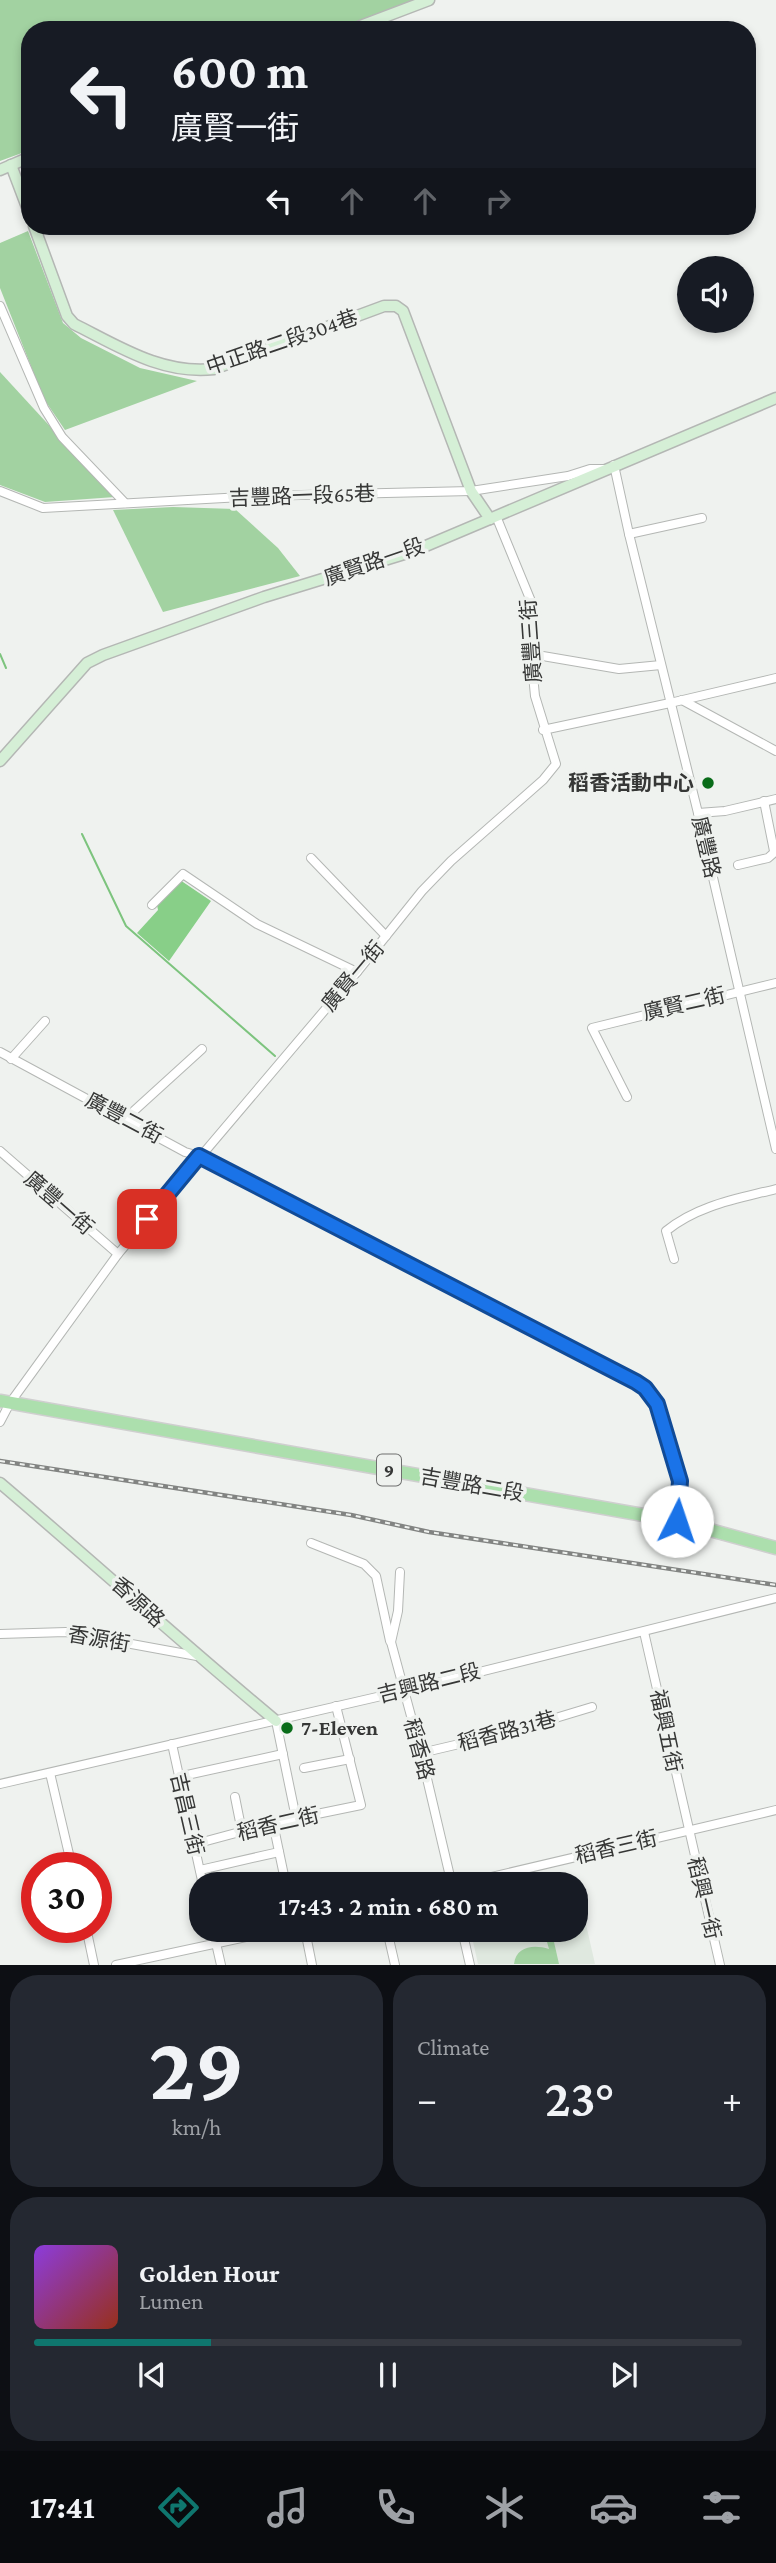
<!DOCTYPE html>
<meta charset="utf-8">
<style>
body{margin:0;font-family:"Crimson Pro","Noto Sans TC",serif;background:#242831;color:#f1f3f6;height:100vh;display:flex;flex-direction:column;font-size:26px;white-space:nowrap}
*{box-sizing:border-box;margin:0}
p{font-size:23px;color:#9ea1a6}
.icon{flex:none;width:38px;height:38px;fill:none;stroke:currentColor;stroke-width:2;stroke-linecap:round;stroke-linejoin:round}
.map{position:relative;height:1965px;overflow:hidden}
.panel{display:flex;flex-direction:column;gap:10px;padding:10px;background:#0d0f14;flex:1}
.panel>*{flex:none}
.top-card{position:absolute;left:21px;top:21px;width:735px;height:214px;border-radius:28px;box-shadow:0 4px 10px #0003;background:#171b24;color:#f1f3f6;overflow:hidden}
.buttons{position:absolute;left:677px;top:256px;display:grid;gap:14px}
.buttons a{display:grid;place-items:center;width:77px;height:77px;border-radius:50%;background:#171b24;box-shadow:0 4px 10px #0003;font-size:35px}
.speed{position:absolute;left:21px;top:1852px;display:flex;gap:14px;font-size:35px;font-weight:700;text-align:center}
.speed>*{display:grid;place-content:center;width:91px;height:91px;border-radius:50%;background:#171b24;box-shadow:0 4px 10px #0003;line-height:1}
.speed .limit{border:10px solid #d22;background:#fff;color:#111}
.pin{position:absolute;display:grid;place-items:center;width:60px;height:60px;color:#fff;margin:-30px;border-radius:14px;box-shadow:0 4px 10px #0006}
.me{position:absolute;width:77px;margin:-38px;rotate:4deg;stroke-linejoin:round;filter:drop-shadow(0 0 5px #0008)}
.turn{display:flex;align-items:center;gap:24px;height:147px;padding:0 35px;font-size:32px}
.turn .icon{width:91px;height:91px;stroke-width:2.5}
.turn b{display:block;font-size:49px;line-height:60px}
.lanes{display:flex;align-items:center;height:66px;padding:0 35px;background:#0003;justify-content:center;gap:35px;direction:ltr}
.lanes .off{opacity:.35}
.big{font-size:52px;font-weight:600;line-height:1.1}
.panel .tile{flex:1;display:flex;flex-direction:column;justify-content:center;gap:10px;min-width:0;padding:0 24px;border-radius:28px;background:#242831}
.panel .dial{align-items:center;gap:0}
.dial b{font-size:91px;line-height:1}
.song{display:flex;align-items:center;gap:21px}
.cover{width:84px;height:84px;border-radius:10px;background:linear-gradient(135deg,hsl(270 70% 55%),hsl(10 70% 35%))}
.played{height:7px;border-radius:4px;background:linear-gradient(90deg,#0f766e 25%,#363941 25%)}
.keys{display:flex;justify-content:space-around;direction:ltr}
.heat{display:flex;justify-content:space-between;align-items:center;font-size:38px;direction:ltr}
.panel .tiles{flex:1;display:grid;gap:10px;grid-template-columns:1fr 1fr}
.tile:last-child{grid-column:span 2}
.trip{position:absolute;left:189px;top:1872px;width:399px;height:70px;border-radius:28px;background:#171b24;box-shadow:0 4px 10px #0003;font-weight:600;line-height:70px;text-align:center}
.tabs{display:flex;height:112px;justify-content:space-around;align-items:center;background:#090b0e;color:#9ea1a6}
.tabs .icon{width:49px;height:49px}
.tabs .active{color:#0f766e}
.tabs b{font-size:32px;color:#f1f3f6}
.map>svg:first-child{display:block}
</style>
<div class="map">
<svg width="776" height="1965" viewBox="0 0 776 1965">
<rect width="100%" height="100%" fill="#eff2ef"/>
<path fill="#dfe8df" d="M583,1911L595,1964H478L472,1937L501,1930H576V1913Z"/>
<g fill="#a2d2a1">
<path d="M0,0H416L339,30H30V150L0,161Z"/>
<path d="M28,231L63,323L81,338L140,368L197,381L65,430L44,399L0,288V243Z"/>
<path d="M0,372L115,497L45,502L0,485Z"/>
<path d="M173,507L235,509L278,548L300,576L163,612L113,510Z"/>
<path d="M547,1942H554L559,1964H514C516,1946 534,1944 549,1949Z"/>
</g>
<path fill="#88cf88" d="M180,880L211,901L169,961L137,933L158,910L157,905Z"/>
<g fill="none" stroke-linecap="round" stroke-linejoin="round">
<g stroke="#7dc47e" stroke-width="2">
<path d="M0,654L6,668"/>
<path d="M82,834L126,926L275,1056"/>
</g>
<defs>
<g id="street">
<path d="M0,306L44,408L62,437L125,503"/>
<path d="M614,465L629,534L698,813L776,1149"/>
<path d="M0,491L43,508L259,496L471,491L568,476L590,469H605"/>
<path d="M629,534L702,518"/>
<path d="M531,654L619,669L661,665"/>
<path d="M682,700L776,751"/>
<path d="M543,730L670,703L776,678"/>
<path d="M764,801L774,851"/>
<path d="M698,813L725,811L776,799"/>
<path d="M311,858L386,936"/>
<path d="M738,865L768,858L776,851"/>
<path d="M152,905L183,874L257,924L357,972"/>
<path d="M0,1052L185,1152L199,1156L645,1388L657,1404L680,1481L677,1521"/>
<path d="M11,1059L45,1021"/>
<path d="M627,1097L592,1028L776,983"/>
<path d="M125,1119L202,1049"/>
<path d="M0,1151L118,1254"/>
<path d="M674,1259L666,1231C698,1205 737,1199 776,1189"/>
<path d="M0,1422L10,1403L118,1254L357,972L422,891L451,861L543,780L556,764L535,696L531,654L533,606L496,516"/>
<path d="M311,1543L364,1564L376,1576L390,1641"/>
<path d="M400,1572L398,1611L391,1642L421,1753L452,1885"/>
<path d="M644,1632L720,1965"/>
<path d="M0,1634L66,1632L197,1656"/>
<path d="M276,1721L296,1818"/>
<path d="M172,1744L203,1885"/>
<path d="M421,1753L506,1733L592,1707"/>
<path d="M304,1768L350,1759"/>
<path d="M50,1773L72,1867"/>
<path d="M178,1777L283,1754"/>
<path d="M0,1784L403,1691L776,1598"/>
<path d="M235,1797L242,1832"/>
<path d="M273,1823L286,1885"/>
<path d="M195,1844L273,1823L361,1805L336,1706"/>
<path d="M200,1870L279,1852"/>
<path d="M457,1885L776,1810"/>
<path d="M86,1927L94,1965"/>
<path d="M213,1930L221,1965"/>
<path d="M305,1930L312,1965"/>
<path d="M387,1930L395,1965"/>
<path d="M462,1930L470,1965"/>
<path d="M116,1965L279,1930"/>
</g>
<g id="secondary">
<path d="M350,30L429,0"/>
<path d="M11,165L30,215"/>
<path d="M0,170L30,157"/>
<path d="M34,226L67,316L74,324C118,346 162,375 214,369L384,306H396L403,311L471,491L490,519"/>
<path d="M0,761L87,663L103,655L264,597L414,551L776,398"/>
<path d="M0,1483C93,1562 182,1643 276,1721"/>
</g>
<path id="primary" d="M0,1401L677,1521L776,1548"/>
</defs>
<use href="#street" stroke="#b4b7b4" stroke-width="10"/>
<use href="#secondary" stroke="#b4b7b4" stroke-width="13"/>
<use href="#primary" stroke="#cfcfcf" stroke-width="15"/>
<use href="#street" stroke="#fff" stroke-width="8"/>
<use href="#secondary" stroke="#d5efd6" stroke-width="10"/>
<use href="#primary" stroke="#acdfad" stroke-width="12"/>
<defs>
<path id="rail" d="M0,1461L351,1515L429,1532L776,1585"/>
</defs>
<use href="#rail" stroke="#828482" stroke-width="4.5"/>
<use href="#rail" stroke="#eff2ef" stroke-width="2" stroke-dasharray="5" stroke-linecap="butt"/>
</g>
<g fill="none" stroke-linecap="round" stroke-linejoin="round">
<defs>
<path id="route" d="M147,1219L199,1156L636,1382L645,1388L657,1404L680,1481L677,1521"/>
</defs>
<use href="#route" stroke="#114b97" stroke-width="18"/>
<use href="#route" stroke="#1a73e8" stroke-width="12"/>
</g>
<g fill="#096c19" stroke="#eff2ef" stroke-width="2.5">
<circle cx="708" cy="783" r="7"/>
<circle cx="287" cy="1728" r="7"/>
</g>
<g text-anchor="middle" stroke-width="7" stroke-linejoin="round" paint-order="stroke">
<rect fill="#eff2ef" stroke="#6e6f6e" stroke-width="2" x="377" y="1454.5" width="24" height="31" rx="5"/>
<g font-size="19" font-weight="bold" fill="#363736">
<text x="389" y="1477">9</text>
</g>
<g font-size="21" fill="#363736" stroke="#eff2ef">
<text transform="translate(282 342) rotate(-19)" y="7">中正路二段304巷</text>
<text transform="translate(302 496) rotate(-2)" y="7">吉豐路一段65巷</text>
<text transform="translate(374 562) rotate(-19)" y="7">廣賢路一段</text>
<text transform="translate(531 641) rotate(-94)" y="7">廣豐三街</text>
<text transform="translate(706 847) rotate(77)" y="7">廣豐路</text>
<text transform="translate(353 976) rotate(-50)" y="7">廣賢一街</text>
<text transform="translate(684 1004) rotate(-13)" y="7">廣賢二街</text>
<text transform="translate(124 1118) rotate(28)" y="7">廣豐二街</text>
<text transform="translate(59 1203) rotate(41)" y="7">廣豐一街</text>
<text transform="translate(472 1485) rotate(10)" y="7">吉豐路二段</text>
<text transform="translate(138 1602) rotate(42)" y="7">香源路</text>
<text transform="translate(99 1639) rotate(10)" y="7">香源街</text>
<text transform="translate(429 1683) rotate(-14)" y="7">吉興路二段</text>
<text transform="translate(507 1731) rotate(-15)" y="7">稻香路31巷</text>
<text transform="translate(666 1731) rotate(78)" y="7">福興五街</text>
<text transform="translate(419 1749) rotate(75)" y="7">稻香路</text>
<text transform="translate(187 1814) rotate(77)" y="7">吉昌三街</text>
<text transform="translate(278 1824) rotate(-13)" y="7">稻香二街</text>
<text transform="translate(616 1847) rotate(-13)" y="7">稻香三街</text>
<text transform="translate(704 1898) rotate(77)" y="7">稻興一街</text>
</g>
<g font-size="21" font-weight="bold" fill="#363736" stroke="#eff2ef" text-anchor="end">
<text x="694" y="790">稻香活動中心</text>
<text x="301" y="1735" text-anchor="start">7-Eleven</text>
</g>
</g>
</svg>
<div class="buttons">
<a><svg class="icon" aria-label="sound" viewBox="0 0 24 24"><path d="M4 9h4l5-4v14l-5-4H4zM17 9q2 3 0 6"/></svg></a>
</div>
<div class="speed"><div class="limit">30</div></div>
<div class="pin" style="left:147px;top:1219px;background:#d93025"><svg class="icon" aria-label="arrive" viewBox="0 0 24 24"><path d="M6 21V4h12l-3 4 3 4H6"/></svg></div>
<svg class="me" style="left:677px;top:1521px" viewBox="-20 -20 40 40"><circle r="19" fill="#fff"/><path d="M0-13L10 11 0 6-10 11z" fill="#1a73e8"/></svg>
<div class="trip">17:43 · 2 min · 680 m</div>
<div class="top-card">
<div class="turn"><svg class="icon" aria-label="left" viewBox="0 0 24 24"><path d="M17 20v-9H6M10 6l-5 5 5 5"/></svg><div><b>600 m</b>廣賢一街</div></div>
<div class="lanes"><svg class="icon" aria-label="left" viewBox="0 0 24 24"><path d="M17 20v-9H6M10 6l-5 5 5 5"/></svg><svg class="icon off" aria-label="ahead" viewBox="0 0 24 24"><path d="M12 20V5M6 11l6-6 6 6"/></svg><svg class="icon off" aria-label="ahead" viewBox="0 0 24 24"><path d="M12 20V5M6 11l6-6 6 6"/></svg><svg class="icon off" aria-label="right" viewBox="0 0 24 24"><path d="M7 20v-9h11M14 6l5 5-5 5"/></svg></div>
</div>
</div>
<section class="panel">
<div class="tiles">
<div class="tile dial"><b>29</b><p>km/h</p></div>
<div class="tile"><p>Climate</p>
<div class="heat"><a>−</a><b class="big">23°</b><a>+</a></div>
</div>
<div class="tile">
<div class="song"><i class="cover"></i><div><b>Golden Hour</b><p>Lumen</p></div></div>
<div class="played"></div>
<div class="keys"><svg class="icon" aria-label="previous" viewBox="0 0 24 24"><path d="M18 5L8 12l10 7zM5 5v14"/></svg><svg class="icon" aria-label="pause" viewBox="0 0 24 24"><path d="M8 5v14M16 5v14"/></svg><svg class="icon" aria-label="next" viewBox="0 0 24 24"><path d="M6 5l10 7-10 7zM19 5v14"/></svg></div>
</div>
</div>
</section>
<nav class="tabs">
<b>17:41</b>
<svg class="icon active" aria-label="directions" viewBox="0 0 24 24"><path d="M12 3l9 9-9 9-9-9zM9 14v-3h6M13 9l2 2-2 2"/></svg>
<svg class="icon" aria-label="music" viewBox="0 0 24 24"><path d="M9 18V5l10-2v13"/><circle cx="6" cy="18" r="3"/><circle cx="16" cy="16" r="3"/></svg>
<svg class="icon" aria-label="phone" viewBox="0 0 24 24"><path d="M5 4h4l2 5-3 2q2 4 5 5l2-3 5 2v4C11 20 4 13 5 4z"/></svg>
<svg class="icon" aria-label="climate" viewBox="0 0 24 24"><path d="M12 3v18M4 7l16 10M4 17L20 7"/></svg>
<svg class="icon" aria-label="car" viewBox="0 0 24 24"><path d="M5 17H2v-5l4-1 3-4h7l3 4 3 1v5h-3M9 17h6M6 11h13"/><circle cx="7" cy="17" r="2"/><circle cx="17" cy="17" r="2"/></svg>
<svg class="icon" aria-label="filters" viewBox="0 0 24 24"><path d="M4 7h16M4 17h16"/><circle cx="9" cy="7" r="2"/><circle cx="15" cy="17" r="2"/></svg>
</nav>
